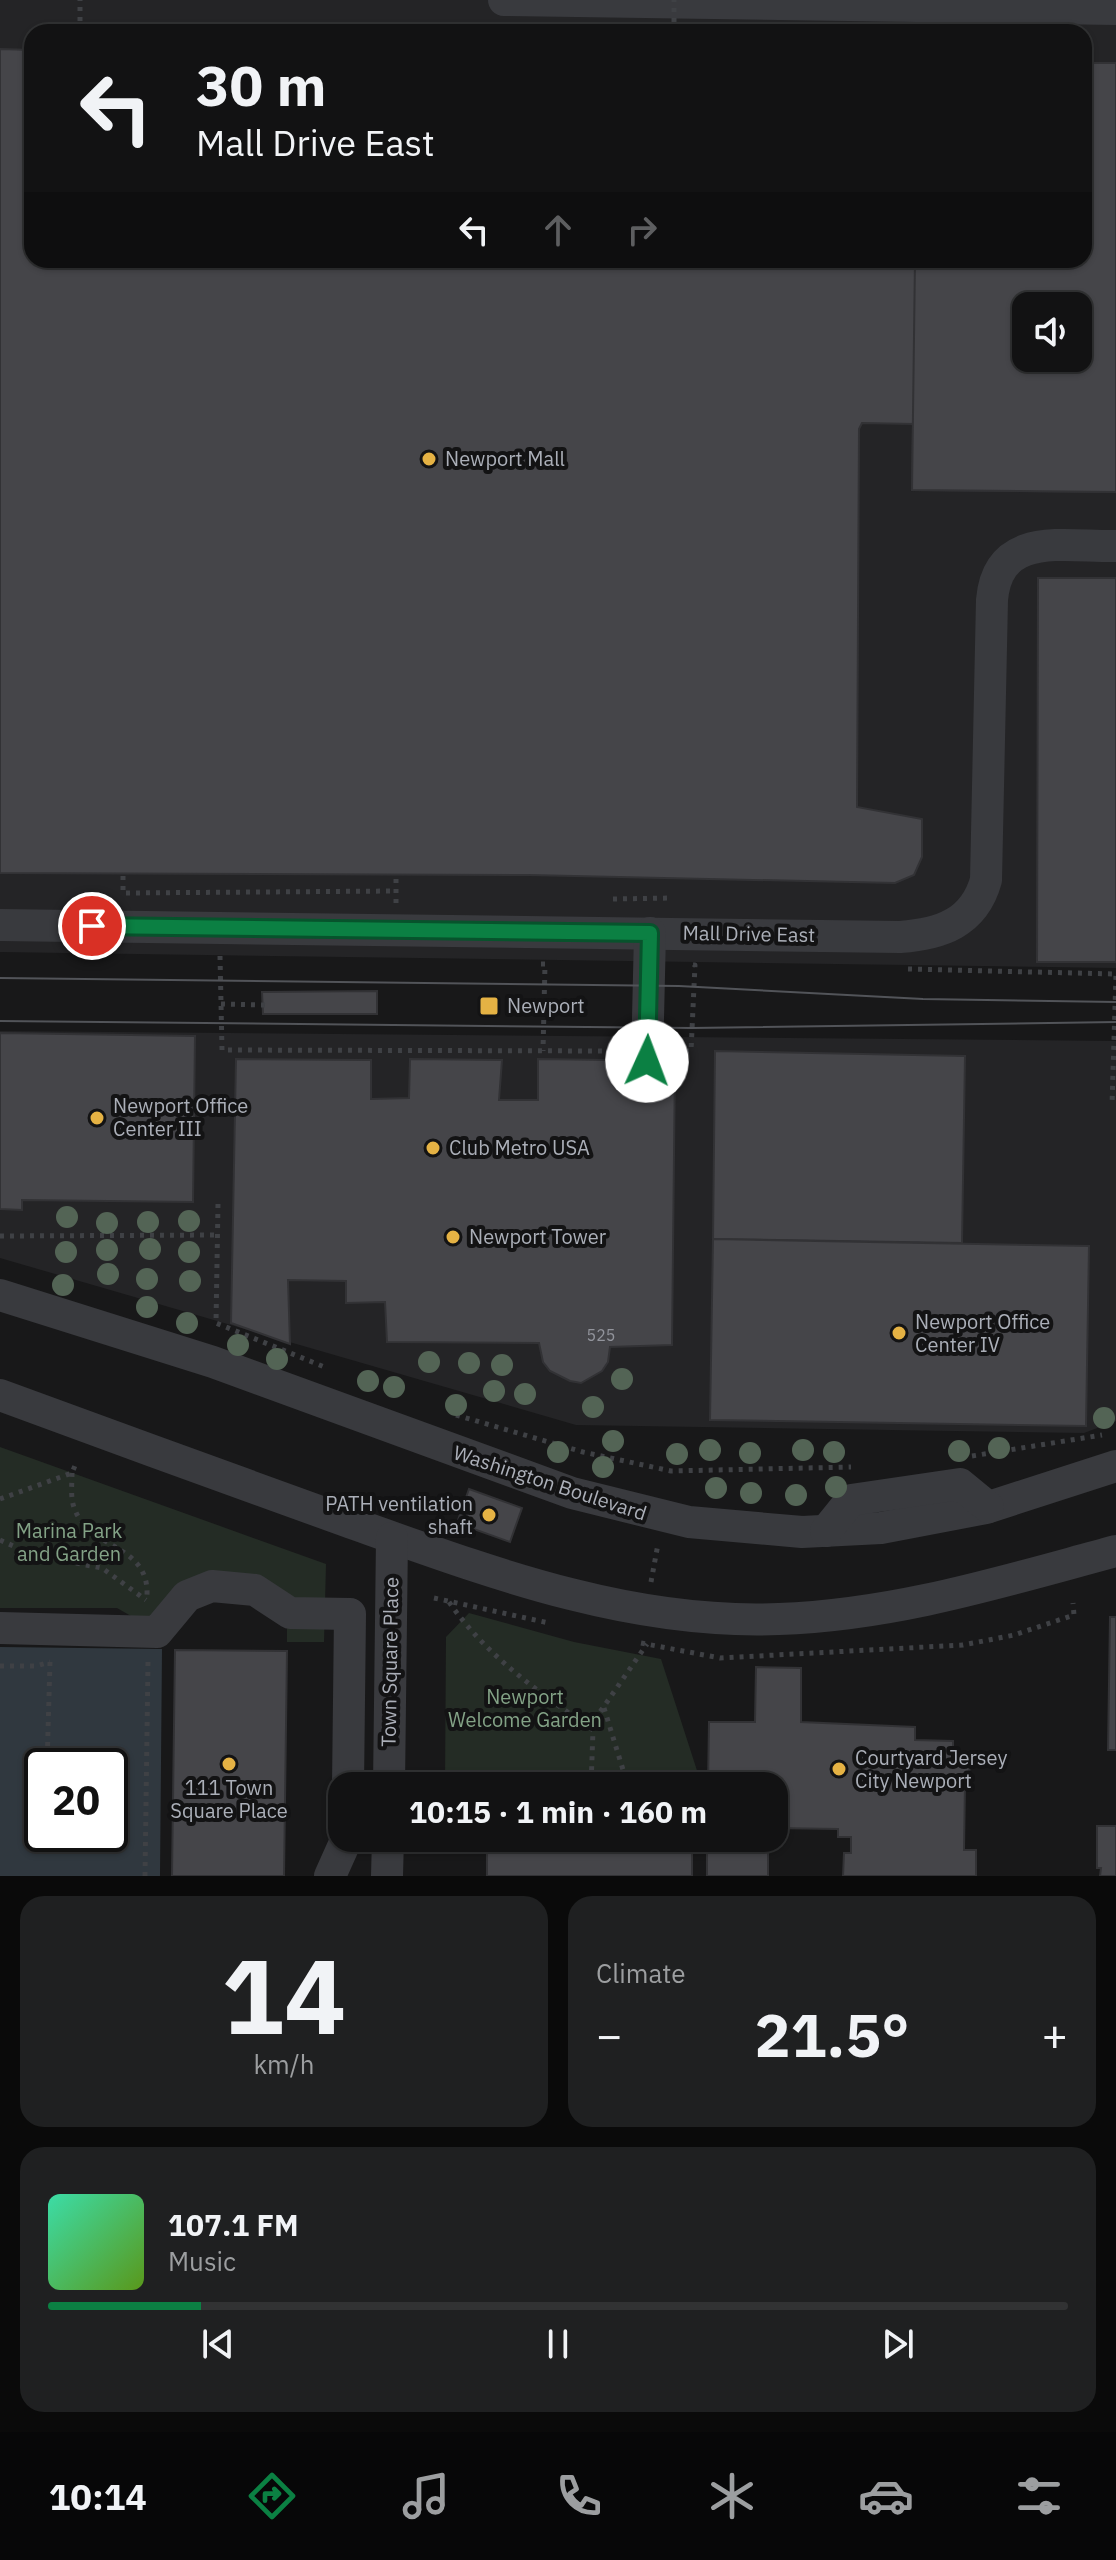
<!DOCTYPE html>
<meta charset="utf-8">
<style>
body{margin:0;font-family:"IBM Plex Sans",sans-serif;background:#1f2021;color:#f1f3f6;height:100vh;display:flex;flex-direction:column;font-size:30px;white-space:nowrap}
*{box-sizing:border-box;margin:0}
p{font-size:26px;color:#9c9ea0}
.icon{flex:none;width:44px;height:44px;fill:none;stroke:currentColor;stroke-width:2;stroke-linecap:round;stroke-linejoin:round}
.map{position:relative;height:1876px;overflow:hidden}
.panel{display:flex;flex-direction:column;gap:20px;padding:20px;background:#0a0a0a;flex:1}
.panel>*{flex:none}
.top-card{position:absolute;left:24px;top:24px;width:1068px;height:244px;border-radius:24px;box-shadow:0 2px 6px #0004,0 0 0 2px #313233;background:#121213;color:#f1f3f6;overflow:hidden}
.buttons{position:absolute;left:1012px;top:292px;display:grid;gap:16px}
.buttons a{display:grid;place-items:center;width:80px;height:80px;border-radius:16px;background:#121213;box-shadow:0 2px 6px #0004,0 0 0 2px #313233;font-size:40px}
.speed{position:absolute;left:24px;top:1748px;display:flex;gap:16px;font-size:40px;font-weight:700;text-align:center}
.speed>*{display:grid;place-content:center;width:104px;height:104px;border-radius:50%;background:#121213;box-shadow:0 2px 6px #0004,0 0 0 2px #313233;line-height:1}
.speed .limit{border:4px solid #111;border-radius:12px;background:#fff;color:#111}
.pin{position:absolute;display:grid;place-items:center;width:68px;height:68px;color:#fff;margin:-34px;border:4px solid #fff;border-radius:50%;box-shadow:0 2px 8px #0007}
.me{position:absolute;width:88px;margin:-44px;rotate:2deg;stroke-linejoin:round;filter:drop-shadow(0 0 6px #0008)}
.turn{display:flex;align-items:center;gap:28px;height:168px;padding:0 40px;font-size:36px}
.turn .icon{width:104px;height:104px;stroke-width:2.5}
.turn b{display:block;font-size:56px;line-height:68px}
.lanes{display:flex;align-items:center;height:76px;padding:0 40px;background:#0003;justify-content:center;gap:40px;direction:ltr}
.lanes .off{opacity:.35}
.big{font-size:60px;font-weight:700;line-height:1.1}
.panel .card{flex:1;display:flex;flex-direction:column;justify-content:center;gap:12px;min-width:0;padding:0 28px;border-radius:24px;background:#1f2021}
.panel .dial{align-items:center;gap:0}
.dial b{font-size:104px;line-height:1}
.song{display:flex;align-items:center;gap:24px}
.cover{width:96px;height:96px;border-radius:12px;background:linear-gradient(135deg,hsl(160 70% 55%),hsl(90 70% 35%))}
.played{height:8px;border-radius:4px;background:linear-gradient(90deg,#0b8043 15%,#313233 15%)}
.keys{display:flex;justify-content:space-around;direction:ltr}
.heat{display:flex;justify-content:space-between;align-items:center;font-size:44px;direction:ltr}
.panel .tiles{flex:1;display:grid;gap:20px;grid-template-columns:1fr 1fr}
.card:last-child{grid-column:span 2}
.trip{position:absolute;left:328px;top:1772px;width:460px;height:80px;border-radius:24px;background:#121213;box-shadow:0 2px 6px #0004,0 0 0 2px #313233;font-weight:700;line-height:80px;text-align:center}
.tabs{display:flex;height:128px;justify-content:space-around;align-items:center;background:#070708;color:#9c9ea0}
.tabs .icon{width:56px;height:56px}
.tabs .active{color:#0b8043}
.tabs b{font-size:36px;color:#f1f3f6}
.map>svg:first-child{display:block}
</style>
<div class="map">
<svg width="1116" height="1876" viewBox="0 0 1116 1876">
<rect width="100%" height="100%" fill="#181819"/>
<g fill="#242426" fill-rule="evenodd">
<path d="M0,0H1116V968L0,952ZM32,32H1084V260H32ZM1026,306H1078V358H1026Z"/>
<path d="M0,1031L1116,1041V1421L1084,1433L576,1425L0,1258Z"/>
</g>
<g fill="#242c25">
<path d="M0,1447L326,1564L324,1642H287V1626C225,1580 215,1595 152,1628L117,1608H0Z"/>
<path d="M469,1613L574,1642L661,1659L702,1786H445L446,1637Z"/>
</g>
<path fill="#30383f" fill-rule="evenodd" d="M0,1647L162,1649L160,1876H0ZM42,1766H110V1834H42Z"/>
<g fill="#454549" stroke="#323235" stroke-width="2" fill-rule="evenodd">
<path d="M0,49L32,50V260H1084V63H1116V492L912,490L913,424L862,423L859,429L857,807L922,819V857L914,875L895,883L529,875L0,873ZM1026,306H1078V358H1026Z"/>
<path d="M1084,63H1116V492L912,490L915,260H1084ZM1026,306H1078V358H1026Z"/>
<path d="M1038,578H1116V962H1037Z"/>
<path d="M377,991V1014H263L262,992Z"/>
<path d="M0,1033L195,1036L193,1202L22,1200V1210L0,1209Z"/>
<path d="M715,1051L965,1056L962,1243L713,1239Z"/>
<path d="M236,1059L371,1060V1099L409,1098L410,1059L502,1060L499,1100H538V1059L675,1061L672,1345L610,1347L608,1362L602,1371L581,1383L570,1381L550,1371L543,1362L539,1343L387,1342L385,1302L346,1303V1281L288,1280L290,1344L231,1323Z"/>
<path d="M713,1239L1089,1246L1086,1426L710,1420Z"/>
<path d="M469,1489L522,1508L510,1542L457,1523Z"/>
<path d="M1110,1617H1116V1750H1108Z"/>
<path d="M175,1650L287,1651L284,1876H172Z"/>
<path d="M756,1667L801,1668V1722L915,1727V1740L953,1741V1754H970L969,1783H965L964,1850H976V1876H843L844,1853H851V1837H838V1829L774,1828V1786H708L709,1722H755Z"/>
<path d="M1097,1826H1116V1876H1100L1101,1868H1097Z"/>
<rect x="487" y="1838" width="205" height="38"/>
<rect x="707" y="1838" width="61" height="38"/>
</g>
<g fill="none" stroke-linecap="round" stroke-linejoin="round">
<g stroke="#3f4145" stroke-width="5" stroke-dasharray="4 6" stroke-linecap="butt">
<path d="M80,31V0"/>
<path d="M88,31V27"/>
<path d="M123,876V893L396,891"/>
<path d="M613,899L672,898"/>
<path d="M396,903V877"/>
<path d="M220,956L222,1050L617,1051"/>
<path d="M541,964H545L543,1051"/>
<path d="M908,969L1116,974L1112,1105"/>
<path d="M221,1004L266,1005"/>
<path d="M675,1051H691L695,965H692"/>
<path d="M218,1204L216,1323L327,1368"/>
<path d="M0,1236L218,1235"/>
<path d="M456,1415L583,1452L671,1471L851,1467"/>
<path d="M972,1456L1102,1435"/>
<path d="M72,1473C72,1485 70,1499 75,1510C91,1550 149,1544 147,1595"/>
<path d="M0,1499L72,1473L76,1463"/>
<path d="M0,1540L33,1555L102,1568L146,1600"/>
<path d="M651,1582L658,1544"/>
<path d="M434,1598L549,1623"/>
<path d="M449,1602C488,1658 538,1691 593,1730L591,1786"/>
<path d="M641,1643L720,1658L963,1645L1014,1635L1074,1615L1073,1603"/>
<path d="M0,1666H36L50,1662"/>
<path d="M604,1708L628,1786"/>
<path d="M589,1728L647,1644"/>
<path d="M47,1766L50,1662"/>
<path d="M145,1876L148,1661"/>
</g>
<g stroke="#393a3e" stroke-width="32">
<path d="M504,0L1116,9"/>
<path d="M0,925L900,937C941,934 974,923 986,880L992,600C998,530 1064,547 1116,546"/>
<path d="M647,1061L650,933"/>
<path d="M0,1295L213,1362L572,1493L689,1522L802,1532L881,1528L986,1508L1116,1466"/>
<path d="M0,1395C115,1437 231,1480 346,1521C487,1571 628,1625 779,1619C896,1615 1004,1581 1116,1551"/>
<path d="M826,1531L851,1500L960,1484L988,1507"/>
<path d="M0,1628L157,1632L187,1596L212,1586L255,1590L290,1613L350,1614L348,1786"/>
<path d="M389,1786L392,1538"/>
<path d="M330,1876L347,1838"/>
<path d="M387,1876L388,1838"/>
</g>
<g stroke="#525459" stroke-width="2">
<path d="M0,978L679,986L923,999L1116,1002"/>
<path d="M0,1021L692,1028L1116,1022"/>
</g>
<path stroke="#3f4145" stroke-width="5" stroke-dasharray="4 6" stroke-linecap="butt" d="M674,32V0"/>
</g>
<g fill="#536455">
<circle cx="67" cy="1217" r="11"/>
<circle cx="189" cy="1221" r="11"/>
<circle cx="148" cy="1222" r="11"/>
<circle cx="107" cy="1223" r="11"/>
<circle cx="150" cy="1249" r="11"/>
<circle cx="107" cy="1250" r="11"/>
<circle cx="66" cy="1252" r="11"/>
<circle cx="189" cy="1252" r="11"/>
<circle cx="108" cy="1274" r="11"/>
<circle cx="147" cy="1279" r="11"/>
<circle cx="190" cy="1281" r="11"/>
<circle cx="63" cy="1285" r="11"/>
<circle cx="147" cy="1307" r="11"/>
<circle cx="187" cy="1323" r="11"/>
<circle cx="238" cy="1345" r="11"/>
<circle cx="277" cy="1359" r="11"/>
<circle cx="429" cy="1362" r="11"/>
<circle cx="469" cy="1363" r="11"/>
<circle cx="502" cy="1365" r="11"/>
<circle cx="622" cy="1379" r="11"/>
<circle cx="368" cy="1381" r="11"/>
<circle cx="394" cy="1387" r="11"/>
<circle cx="494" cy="1391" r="11"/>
<circle cx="525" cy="1394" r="11"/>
<circle cx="456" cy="1405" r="11"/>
<circle cx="593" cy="1407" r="11"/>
<circle cx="1104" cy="1418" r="11"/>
<circle cx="613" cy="1441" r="11"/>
<circle cx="999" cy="1448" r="11"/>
<circle cx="710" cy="1450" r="11"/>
<circle cx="803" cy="1450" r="11"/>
<circle cx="959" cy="1451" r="11"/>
<circle cx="558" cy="1452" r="11"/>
<circle cx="834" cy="1452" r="11"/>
<circle cx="750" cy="1453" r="11"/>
<circle cx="677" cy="1454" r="11"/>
<circle cx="603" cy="1467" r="11"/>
<circle cx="836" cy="1487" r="11"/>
<circle cx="716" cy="1488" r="11"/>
<circle cx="751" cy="1493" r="11"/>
<circle cx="796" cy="1495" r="11"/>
</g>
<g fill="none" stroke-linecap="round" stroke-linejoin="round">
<defs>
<path id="route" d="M92,926L650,933L647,1061"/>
</defs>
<use href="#route" stroke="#07532c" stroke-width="20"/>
<use href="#route" stroke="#0b8043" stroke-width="14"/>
</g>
<g fill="#e5b244" stroke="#131314" stroke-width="3">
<circle cx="429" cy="459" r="8"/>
<rect x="479" y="996" width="20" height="20" rx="4"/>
<circle cx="97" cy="1118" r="8"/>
<circle cx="433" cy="1148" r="8"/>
<circle cx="453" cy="1237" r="8"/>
<circle cx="899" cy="1333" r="8"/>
<circle cx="489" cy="1515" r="8"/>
<circle cx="229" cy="1764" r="8"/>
<circle cx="839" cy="1769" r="8"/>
</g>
<g text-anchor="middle" stroke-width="8" stroke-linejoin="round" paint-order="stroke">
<g font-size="16" fill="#92949c">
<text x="601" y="1341">525</text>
</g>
<g font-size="20" fill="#abafb8" stroke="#131314" text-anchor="start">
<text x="445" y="466">Newport Mall</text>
<text x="507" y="1013">Newport</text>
<text x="113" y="1113">Newport Office<tspan x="113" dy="23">Center III</tspan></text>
<text x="449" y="1155">Club Metro USA</text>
<text x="469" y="1244">Newport Tower</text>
<text x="915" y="1329">Newport Office<tspan x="915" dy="23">Center IV</tspan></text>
<text x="473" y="1511" text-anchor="end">PATH ventilation<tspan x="473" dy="23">shaft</tspan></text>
<text x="855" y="1765">Courtyard Jersey<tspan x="855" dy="23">City Newport</tspan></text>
<text x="229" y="1795" text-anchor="middle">111 Town<tspan x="229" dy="23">Square Place</tspan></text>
</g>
<g font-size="20" fill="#abafb8" stroke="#131314">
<text transform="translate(749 934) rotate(1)" y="7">Mall Drive East</text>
<text transform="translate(550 1483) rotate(18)" y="7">Washington Boulevard</text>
<text transform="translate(390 1662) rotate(-89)" y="7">Town Square Place</text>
</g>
<g font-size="20" fill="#83a286" stroke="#131314">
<text x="69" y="1538">Marina Park<tspan x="69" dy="23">and Garden</tspan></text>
<text x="525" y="1704">Newport<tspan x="525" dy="23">Welcome Garden</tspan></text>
</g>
</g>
</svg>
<div class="buttons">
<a><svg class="icon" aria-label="sound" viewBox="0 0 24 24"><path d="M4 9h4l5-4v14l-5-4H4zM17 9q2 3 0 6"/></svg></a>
</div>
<div class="speed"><div class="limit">20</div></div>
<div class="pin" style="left:92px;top:926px;background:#d93025"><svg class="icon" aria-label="arrive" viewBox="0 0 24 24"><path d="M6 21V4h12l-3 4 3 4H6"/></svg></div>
<svg class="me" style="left:647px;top:1061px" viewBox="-20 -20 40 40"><circle r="19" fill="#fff"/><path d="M0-13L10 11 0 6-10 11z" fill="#0b8043"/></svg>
<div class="trip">10:15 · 1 min · 160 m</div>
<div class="top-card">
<div class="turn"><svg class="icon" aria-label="left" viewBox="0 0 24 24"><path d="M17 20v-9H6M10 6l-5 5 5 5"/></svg><div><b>30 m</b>Mall Drive East</div></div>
<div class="lanes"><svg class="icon" aria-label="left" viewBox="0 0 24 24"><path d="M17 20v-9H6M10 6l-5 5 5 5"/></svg><svg class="icon off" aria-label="ahead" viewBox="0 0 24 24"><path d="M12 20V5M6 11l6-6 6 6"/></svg><svg class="icon off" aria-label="right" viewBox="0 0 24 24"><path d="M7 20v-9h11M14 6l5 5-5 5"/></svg></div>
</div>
</div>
<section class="panel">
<div class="tiles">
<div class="card dial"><b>14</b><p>km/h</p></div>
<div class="card"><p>Climate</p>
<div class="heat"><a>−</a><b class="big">21.5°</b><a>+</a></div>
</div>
<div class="card">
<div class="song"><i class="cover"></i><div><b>107.1 FM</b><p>Music</p></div></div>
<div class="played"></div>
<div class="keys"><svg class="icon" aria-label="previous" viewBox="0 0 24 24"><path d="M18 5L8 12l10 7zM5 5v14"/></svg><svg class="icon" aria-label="pause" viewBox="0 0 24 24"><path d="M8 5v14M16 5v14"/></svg><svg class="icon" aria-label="next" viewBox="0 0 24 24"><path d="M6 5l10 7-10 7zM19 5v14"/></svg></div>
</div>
</div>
</section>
<nav class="tabs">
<b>10:14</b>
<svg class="icon active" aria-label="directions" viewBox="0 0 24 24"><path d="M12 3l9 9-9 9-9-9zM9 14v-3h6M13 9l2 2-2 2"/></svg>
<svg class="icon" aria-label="music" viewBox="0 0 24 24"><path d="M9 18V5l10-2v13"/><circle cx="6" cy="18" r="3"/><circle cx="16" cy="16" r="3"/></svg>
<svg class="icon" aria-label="phone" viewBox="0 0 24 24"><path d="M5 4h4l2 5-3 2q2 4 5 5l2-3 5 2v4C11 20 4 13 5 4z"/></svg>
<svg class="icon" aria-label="climate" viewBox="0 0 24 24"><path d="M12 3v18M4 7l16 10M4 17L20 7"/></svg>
<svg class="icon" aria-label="car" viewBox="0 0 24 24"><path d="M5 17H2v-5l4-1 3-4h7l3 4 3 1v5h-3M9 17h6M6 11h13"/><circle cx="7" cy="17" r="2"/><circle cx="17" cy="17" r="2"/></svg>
<svg class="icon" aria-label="filters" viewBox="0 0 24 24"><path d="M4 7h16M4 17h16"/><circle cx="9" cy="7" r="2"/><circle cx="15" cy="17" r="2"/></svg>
</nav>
